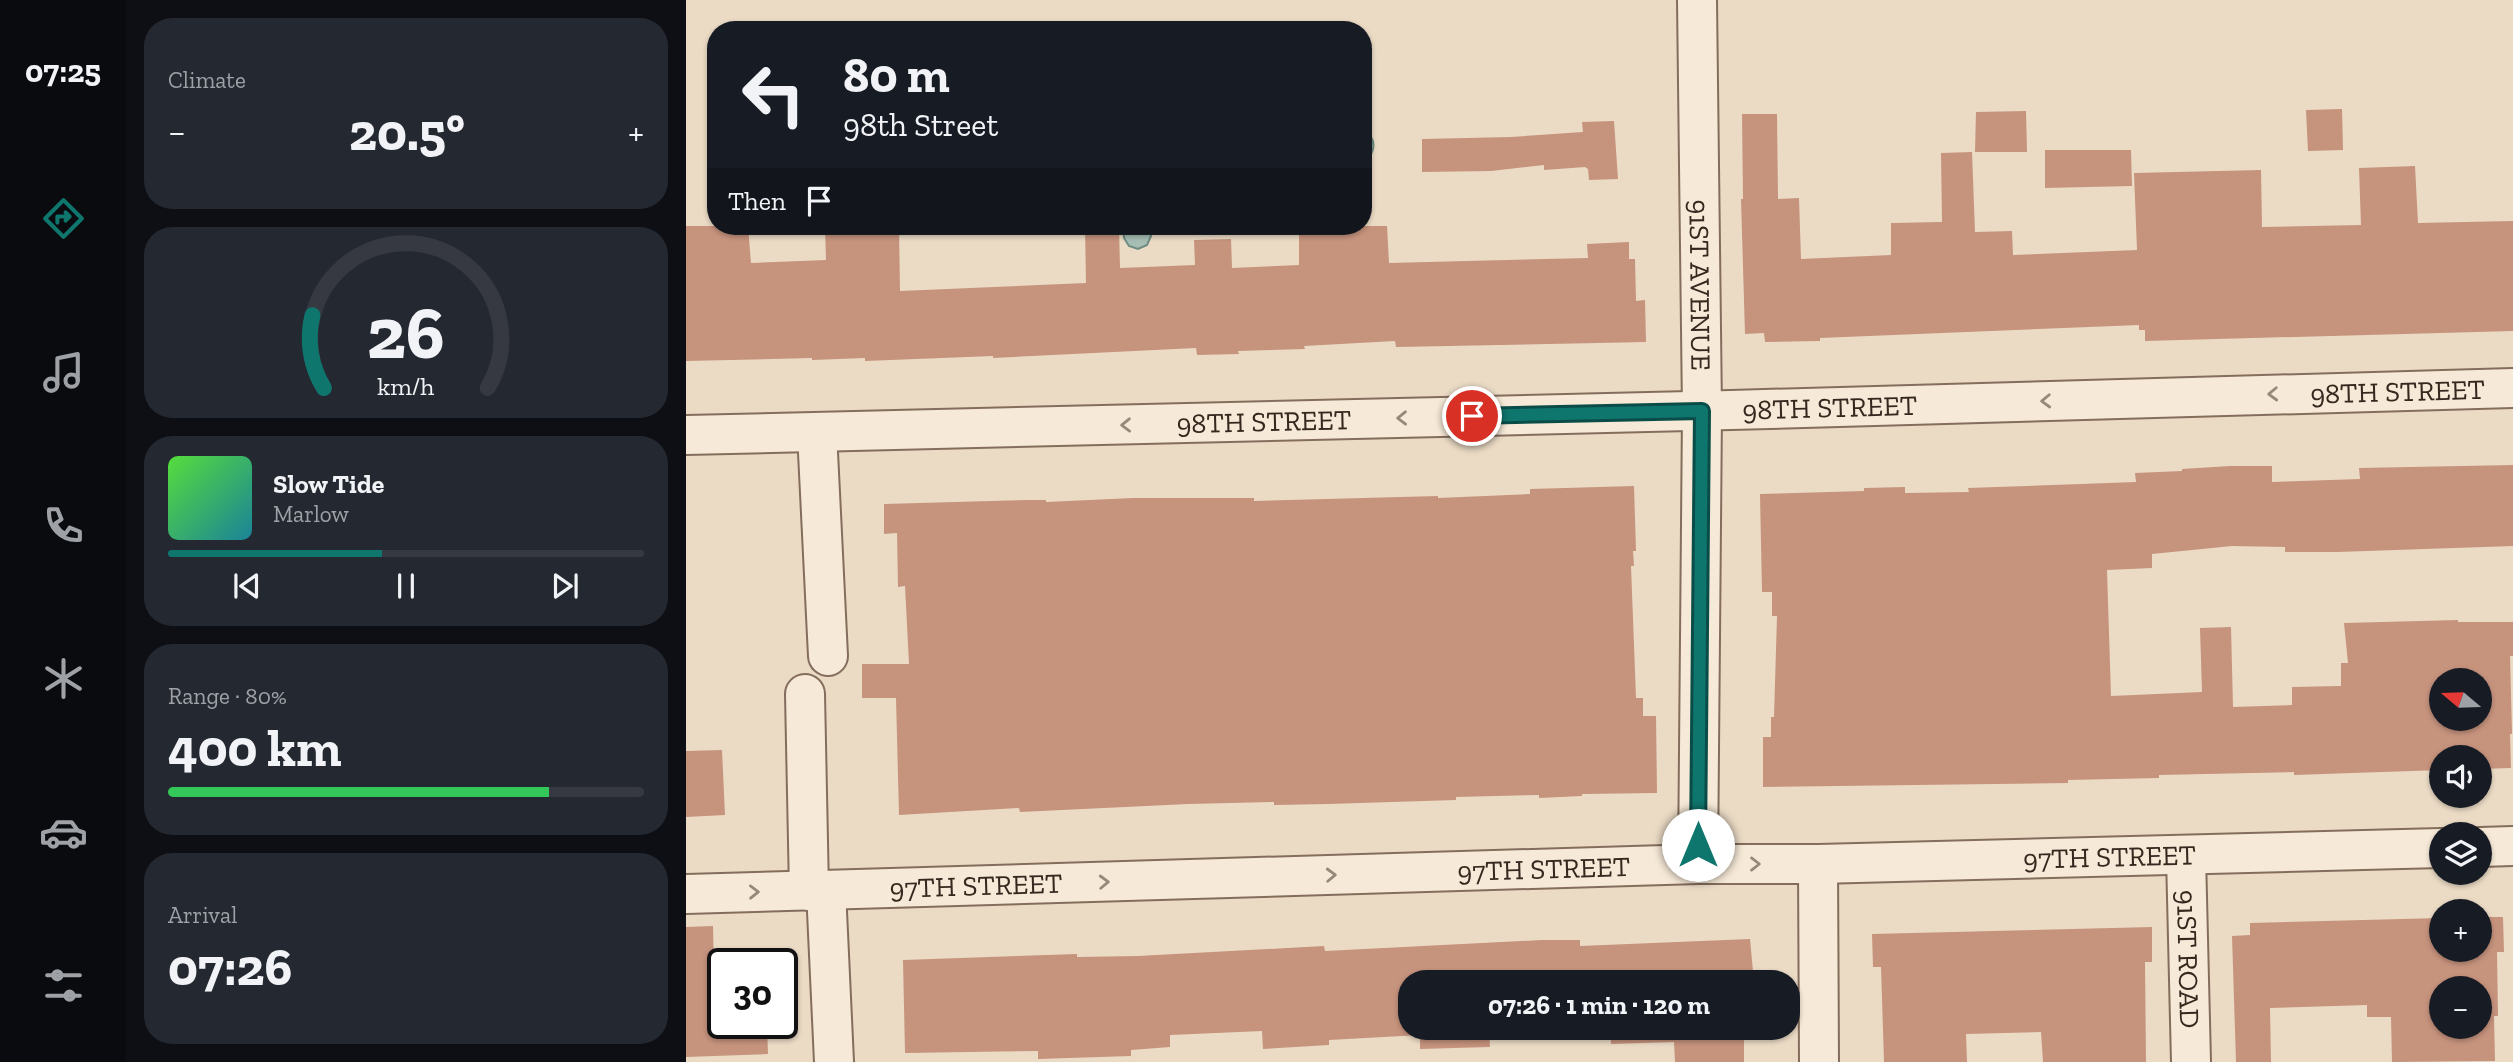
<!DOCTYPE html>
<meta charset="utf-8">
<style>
body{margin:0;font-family:"Zilla Slab",serif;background:#242831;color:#f1f3f6;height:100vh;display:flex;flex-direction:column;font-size:26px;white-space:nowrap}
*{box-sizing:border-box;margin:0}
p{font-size:23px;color:#9ea1a6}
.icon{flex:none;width:38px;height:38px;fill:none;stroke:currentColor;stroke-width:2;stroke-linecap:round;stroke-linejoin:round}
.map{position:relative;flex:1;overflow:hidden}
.sheet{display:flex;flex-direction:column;gap:18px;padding:18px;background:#0d0f14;width:560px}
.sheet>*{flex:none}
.hud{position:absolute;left:21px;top:21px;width:665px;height:214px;border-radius:28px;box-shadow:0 2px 5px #0004;background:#171b24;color:#f1f3f6;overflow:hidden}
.needle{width:46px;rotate:289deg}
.tools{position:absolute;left:1743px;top:668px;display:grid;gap:14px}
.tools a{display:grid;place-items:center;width:63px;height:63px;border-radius:50%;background:#171b24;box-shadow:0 2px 5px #0004;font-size:35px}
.speed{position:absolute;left:21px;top:948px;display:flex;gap:14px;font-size:35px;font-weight:700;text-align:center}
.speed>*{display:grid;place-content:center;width:91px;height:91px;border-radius:50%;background:#171b24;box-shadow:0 2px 5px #0004;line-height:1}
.speed .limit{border:4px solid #111;border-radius:10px;background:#fff;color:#111}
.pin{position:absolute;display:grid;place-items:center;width:60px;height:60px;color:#fff;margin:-30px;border:4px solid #fff;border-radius:50%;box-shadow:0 2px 7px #0007}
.me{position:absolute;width:77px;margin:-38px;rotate:0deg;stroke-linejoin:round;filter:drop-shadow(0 0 5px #0008)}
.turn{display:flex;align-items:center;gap:24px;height:147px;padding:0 21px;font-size:32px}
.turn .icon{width:91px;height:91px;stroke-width:2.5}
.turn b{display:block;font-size:49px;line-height:60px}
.then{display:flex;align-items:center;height:66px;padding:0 21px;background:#0003;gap:14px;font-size:26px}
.big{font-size:52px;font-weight:800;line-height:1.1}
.sheet .tile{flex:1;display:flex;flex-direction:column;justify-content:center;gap:10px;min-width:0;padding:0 24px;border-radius:28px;background:#242831}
.sheet .dial{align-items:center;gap:0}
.dial svg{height:182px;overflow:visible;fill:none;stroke:#363941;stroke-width:7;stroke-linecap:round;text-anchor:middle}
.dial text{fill:#f1f3f6;stroke:none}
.song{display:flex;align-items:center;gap:21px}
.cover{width:84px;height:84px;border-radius:10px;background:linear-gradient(135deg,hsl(110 70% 55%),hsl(190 70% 35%))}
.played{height:7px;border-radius:4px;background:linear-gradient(90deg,#0f766e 45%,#363941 45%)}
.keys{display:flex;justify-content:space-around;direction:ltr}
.heat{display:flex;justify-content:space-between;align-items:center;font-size:38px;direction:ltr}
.charge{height:10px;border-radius:5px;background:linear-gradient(90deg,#34c759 80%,#363941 0)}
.trip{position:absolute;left:712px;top:970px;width:402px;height:70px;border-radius:28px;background:#171b24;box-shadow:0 2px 5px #0004;font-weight:800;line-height:70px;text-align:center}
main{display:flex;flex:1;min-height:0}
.dock{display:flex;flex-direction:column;width:126px;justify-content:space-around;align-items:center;background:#090b0e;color:#9ea1a6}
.dock .icon{width:49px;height:49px}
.dock .selected{color:#0f766e}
.dock b{font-size:32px;color:#f1f3f6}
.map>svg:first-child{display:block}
</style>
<main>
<nav class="dock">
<b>07:25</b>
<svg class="icon selected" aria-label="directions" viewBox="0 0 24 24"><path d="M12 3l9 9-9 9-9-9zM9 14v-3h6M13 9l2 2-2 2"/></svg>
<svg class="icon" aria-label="music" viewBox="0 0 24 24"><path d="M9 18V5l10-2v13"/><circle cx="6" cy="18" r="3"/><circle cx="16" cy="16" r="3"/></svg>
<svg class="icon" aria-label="phone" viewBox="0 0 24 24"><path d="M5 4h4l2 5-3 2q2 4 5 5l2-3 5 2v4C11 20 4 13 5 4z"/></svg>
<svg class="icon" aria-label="climate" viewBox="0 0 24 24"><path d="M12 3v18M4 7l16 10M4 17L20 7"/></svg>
<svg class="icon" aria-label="car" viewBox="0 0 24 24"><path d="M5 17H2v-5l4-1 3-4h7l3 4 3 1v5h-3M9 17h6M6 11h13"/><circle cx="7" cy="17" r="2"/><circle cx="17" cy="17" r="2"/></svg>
<svg class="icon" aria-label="filters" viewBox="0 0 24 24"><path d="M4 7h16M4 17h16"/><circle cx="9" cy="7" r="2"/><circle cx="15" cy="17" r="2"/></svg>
</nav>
<section class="sheet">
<div class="tile"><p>Climate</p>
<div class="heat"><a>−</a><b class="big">20.5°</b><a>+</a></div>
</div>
<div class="tile dial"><svg viewBox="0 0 100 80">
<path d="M14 69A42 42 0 1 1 86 69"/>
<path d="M14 69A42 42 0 0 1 9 37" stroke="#0f766e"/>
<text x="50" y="56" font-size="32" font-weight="700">26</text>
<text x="50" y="72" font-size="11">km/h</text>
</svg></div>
<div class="tile">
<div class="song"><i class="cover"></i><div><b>Slow Tide</b><p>Marlow</p></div></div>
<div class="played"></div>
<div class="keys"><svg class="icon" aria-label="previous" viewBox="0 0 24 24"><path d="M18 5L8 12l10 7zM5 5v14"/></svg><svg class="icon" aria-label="pause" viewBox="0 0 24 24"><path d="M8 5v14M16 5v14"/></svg><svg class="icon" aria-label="next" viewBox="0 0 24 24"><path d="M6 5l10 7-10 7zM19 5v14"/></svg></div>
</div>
<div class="tile"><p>Range · 80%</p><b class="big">400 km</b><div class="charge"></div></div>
<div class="tile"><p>Arrival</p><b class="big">07:26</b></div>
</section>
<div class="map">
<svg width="1827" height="1062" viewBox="0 0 1827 1062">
<rect width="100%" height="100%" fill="#ebdbc5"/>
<g fill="#a6beb4" stroke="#6e8c81" stroke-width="2">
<path d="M677,129C691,138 691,153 677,162Z"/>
<path d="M437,226H464L465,236L461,245L452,249L443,246L438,238Z"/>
</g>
<g fill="#c6937d" fill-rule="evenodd">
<path d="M1656,109L1657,150L1622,151L1620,110Z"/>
<path d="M1340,111L1341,152H1289L1290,112Z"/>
<path d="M1056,114H1091L1092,199L1113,198L1115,259L1205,255V223L1256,222L1255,153L1286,152L1289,232L1326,231L1327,255L1451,250L1448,173L1575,170L1576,227L1675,225L1673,168L1729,166L1732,223L1827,221V331L1459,341V330H1453V325L1134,338V341L1079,342L1078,333L1059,334L1055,199H1057Z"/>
<path d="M928,121L932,179L903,180L902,169L899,167L858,170V165L805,171L736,172V139L825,137L897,132L896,122Z"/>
<path d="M1359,150H1445L1446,186L1359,188Z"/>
<path d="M0,226H62L65,263L140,260L139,226H213L214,291L400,283L399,226H433L434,268L509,265L508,240L545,239L546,268L613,265V226H701L703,263L902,258L901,244L943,242V259H949L950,301L959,300L960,342L710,347L709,341L618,346L619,349L552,351L553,354L511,355L510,348L307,358V356L179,361V358L126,360V358L0,361Z"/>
<path d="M1827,465V546L1651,552H1599V547L1546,546L1466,554V568L1421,570L1425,696L1516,692L1514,628L1545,627L1547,707L1606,705V687L1655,686V663H1662L1658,623L1772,620V622H1827V656H1824L1826,734H1824L1825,768L1794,769V758H1755V770L1608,775V772L1473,775V778L1382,780V783L1077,787V737H1085V717H1088L1091,616H1086V592H1076L1074,494L1178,491V488L1219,487V493L1283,492L1282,488L1450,482L1449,473L1496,471V469L1544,466H1586V482L1674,479L1673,468ZM1755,681H1794V719H1755Z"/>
<path d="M948,486L950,551H947L948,566H945L950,698H957V716H970L971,793L896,794V796L853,798V795L770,797V800L642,804L588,805V802L502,804L334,812L333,808L213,815L210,698H176V664H223L219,586L212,587L211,533L198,534V504L340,500H360V502L447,498H568V501L752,496V498L844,494V489Z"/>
<path d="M36,750L39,815L0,817V751Z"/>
<path d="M1794,917H1817L1818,952H1811L1812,1016H1808L1809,1061L1706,1062L1705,1017H1681V1005L1584,1008L1585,1062H1550L1546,936L1564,935V923L1755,918V950H1794ZM1755,989H1794V1027H1755Z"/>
<path d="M27,926L29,1024H81L82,1054L0,1057V927Z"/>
<path d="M1466,927V962H1459L1460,1062H1357L1355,1032L1280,1034L1281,1062H1198L1195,967H1187L1186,934Z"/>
<path d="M1064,939L1068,982H724V1027H882L803,1030L804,1047L734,1049V1035L643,1040V1045L577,1049L576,1031L484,1035V1047L445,1050V1056L352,1059V1051L219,1053L217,960L391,954V957L452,956L638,946L639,951L856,940H894V946Z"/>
<path d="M924,1027H1070L1071,1037H1058V1062H989L988,1042L925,1044Z"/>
</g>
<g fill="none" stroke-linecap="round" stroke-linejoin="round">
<defs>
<g id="minor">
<path id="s1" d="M1011,0L1016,411L1012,864"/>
<path d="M131,432L142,656"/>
<path id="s2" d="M0,435L1045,410L1827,388"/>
<path d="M119,694L123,891"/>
<path d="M1794,847L1827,846"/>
<path id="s3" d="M1500,856L1505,1062"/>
<path d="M1132,864L1133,1062"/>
<path d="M140,890L148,1062"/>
<path id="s4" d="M0,894L1012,864H1132L1755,848"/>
</g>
</defs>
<use href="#minor" stroke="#846d5c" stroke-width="42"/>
<use href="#minor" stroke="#f6e9d7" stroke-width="38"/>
</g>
<defs><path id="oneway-chevron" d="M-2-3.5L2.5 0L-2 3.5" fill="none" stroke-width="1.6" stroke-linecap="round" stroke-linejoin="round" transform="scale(1.75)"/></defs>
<g stroke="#96887b">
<use href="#oneway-chevron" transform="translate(1587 394) rotate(178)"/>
<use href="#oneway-chevron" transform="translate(1360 401) rotate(178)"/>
<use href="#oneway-chevron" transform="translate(716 418) rotate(179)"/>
<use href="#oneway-chevron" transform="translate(440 425) rotate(179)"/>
<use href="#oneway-chevron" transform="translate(1069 864)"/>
<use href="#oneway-chevron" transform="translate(645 875) rotate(-2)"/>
<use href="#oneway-chevron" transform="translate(418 882) rotate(-2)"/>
<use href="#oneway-chevron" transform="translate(68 892) rotate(-1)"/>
</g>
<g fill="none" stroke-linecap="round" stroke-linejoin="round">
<defs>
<path id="route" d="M786,416L1016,411L1012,845"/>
</defs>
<use href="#route" stroke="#0a4d48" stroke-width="18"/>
<use href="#route" stroke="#0f766e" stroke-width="12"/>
</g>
<g text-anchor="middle" stroke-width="6" stroke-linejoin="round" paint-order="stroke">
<g font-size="28" fill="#36271f" stroke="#f3e6d4">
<text dy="10" stroke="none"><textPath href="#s1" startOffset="285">91ST AVENUE</textPath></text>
<text dy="10" stroke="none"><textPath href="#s2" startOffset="1712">98TH STREET</textPath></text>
<text dy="10" stroke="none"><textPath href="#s2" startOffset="1144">98TH STREET</textPath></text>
<text dy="10" stroke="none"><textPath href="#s2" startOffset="578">98TH STREET</textPath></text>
<text dy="10" stroke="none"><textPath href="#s4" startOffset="1424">97TH STREET</textPath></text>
<text dy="10" stroke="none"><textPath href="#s4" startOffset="858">97TH STREET</textPath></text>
<text dy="10" stroke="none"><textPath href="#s4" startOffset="290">97TH STREET</textPath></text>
<text dy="10" stroke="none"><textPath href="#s3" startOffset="103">91ST ROAD</textPath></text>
</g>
</g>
</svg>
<div class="tools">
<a><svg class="needle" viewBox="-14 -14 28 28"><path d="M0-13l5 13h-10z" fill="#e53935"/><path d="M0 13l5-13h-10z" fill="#9ea1a6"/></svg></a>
<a><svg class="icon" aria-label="sound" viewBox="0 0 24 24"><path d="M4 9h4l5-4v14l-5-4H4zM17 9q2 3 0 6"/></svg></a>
<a><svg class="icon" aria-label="layers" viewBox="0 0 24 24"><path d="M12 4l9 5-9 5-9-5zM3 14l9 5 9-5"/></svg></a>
<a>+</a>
<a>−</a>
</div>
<div class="speed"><div class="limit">30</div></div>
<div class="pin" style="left:786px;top:416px;background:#d93025"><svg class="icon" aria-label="arrive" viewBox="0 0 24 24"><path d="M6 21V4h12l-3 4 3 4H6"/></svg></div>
<svg class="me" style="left:1012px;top:845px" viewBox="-20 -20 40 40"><circle r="19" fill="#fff"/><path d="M0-13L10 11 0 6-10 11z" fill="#0f766e"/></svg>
<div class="trip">07:26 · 1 min · 120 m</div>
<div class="hud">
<div class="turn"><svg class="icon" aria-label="left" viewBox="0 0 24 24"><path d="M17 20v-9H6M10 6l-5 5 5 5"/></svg><div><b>80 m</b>98th Street</div></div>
<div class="then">Then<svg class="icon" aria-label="arrive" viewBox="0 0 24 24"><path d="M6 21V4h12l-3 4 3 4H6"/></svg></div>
</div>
</div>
</main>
